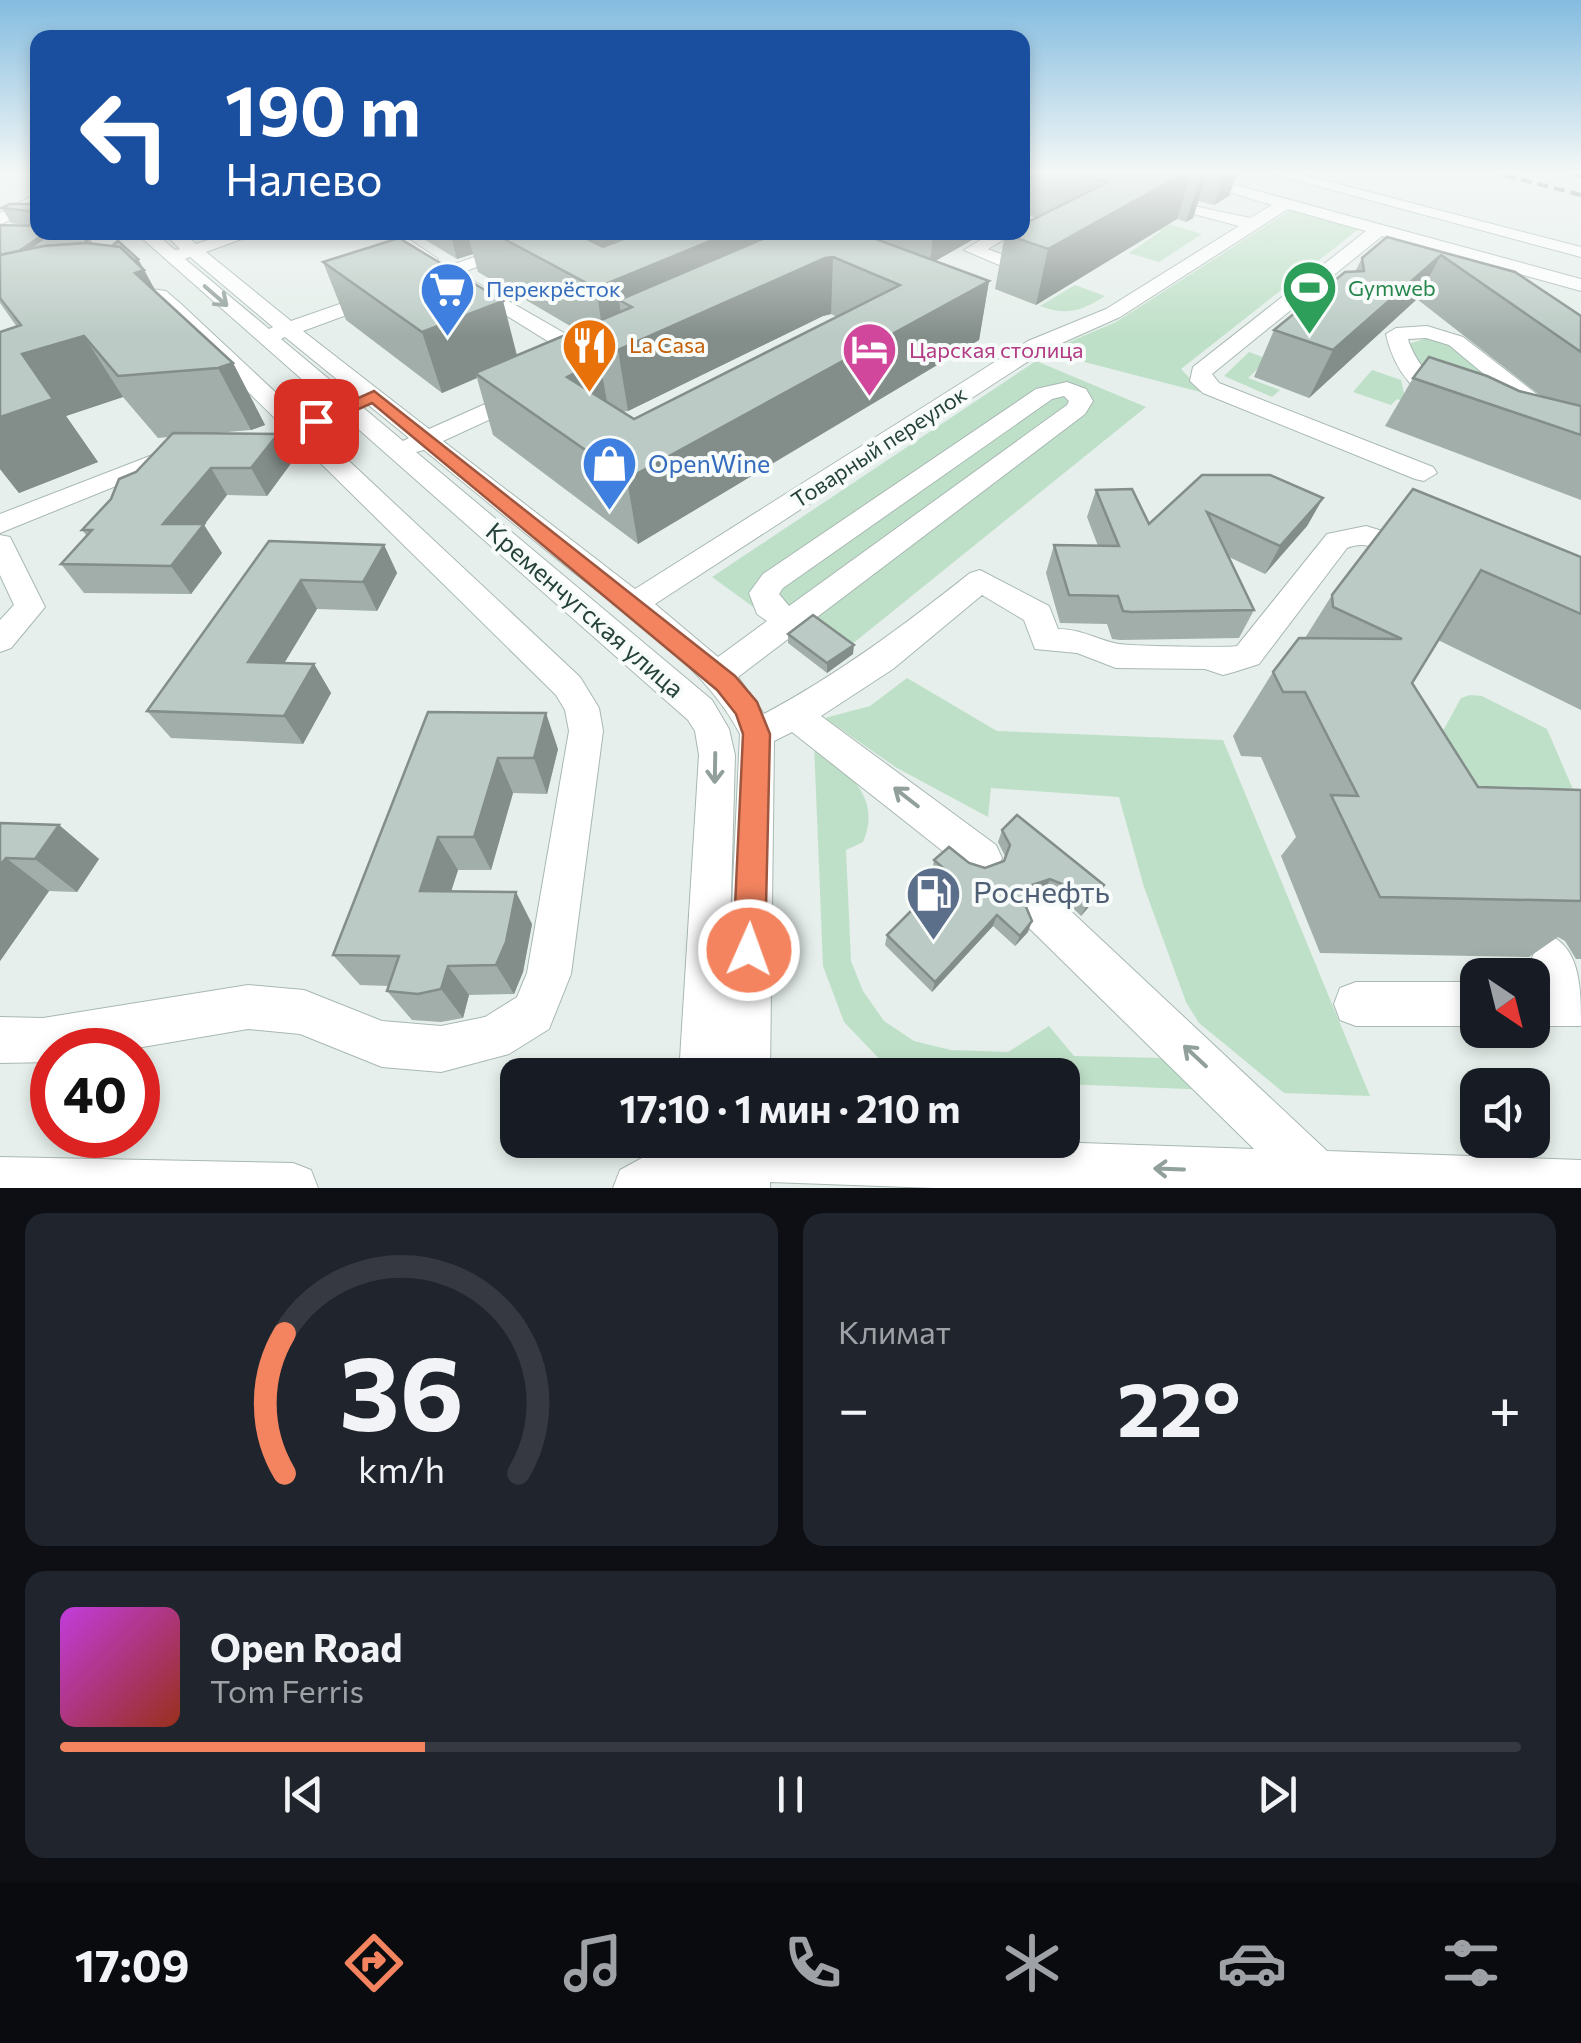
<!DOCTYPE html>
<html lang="ru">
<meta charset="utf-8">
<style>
body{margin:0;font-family:Commissioner,sans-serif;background:#20242c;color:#f1f3f6;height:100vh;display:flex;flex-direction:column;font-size:38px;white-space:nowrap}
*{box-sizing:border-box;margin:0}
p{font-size:32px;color:#9ea1a6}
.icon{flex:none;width:55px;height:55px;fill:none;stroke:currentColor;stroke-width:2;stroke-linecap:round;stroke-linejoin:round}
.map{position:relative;height:1188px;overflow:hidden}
.panel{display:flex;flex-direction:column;gap:25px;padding:25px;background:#0d0f14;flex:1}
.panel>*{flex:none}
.hud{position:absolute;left:30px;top:30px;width:1000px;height:210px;border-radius:20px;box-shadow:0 5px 15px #0003;background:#1a4fa0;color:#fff;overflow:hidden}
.needle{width:65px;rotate:145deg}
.controls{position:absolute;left:1460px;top:958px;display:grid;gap:20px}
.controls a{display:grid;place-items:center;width:90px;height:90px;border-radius:20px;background:#171b24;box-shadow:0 5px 15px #0003;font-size:50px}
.speed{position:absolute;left:30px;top:1028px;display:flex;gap:20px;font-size:50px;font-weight:700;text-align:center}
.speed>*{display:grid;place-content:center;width:130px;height:130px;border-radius:50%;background:#171b24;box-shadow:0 5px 15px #0003;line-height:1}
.speed .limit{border:15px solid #d22;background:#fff;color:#111}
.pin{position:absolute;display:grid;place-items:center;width:85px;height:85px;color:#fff;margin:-42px;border-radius:20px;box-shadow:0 5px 15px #0006}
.me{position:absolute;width:110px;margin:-55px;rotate:2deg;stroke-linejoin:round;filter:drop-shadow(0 0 8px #0008)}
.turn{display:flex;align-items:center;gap:35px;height:210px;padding:0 30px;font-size:45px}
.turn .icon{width:130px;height:130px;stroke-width:2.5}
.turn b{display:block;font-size:70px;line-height:85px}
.big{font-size:75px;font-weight:700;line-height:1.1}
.panel .card{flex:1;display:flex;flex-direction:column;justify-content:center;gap:15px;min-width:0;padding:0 35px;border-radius:20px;background:#20242c}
.panel .dial{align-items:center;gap:0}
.dial svg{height:260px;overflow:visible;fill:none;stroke:#363941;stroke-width:7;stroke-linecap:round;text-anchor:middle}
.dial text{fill:#f1f3f6;stroke:none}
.song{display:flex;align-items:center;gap:30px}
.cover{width:120px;height:120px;border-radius:15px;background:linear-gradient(135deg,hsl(290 70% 55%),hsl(10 70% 35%))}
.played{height:10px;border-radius:5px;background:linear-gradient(90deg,#f4845f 25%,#363941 25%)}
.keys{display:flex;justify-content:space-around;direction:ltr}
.heat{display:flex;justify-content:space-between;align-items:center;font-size:55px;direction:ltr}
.panel .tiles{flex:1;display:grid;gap:25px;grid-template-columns:1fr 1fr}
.card:last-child{grid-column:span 2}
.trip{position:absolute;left:500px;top:1058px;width:580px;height:100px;border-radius:20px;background:#171b24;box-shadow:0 5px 15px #0003;font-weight:700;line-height:100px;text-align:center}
.tab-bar{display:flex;height:160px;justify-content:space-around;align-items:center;background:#090b0e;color:#9ea1a6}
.tab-bar .icon{width:70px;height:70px}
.tab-bar .active{color:#f4845f}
.tab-bar b{font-size:45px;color:#f1f3f6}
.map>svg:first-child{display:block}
</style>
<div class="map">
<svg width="1581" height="1188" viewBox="0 0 1581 1188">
<rect width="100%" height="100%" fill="#e6efeb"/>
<g fill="#bfe0c8">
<path d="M1084,199L1202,234L1159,262L1129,253L1161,231L1073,204Z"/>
<path d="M1294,208L1361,227L1181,369L1204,393L1046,352L1116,322Z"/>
<path d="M1075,285L1105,296C1082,311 1066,316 1040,306Z"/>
<path d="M1430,337L1448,344L1544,420L1425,375L1409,344Z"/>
<path d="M1249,352L1268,359L1248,378L1280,390L1272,397L1224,376Z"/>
<path d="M1036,361L1146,407L851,645L788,632L712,577Z"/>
<path d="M1372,370L1401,380L1406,402L1397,399L1391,405L1353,392Z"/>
<path d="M907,678L997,731L1223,740L1370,1096L1284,1093L1199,1023L1186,1002L1144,887L1119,797L991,788L988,817L897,768L825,718L870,706Z"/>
<path d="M1470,695L1482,696L1547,729L1575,794L1473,796L1428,758L1461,698Z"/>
<path d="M814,743C845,770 883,796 863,842L846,850L851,961L863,991L884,1021L914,1041L951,1050L1008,1052L1049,1026L1074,1056L1165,1058L1211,1090L1063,1084L1062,1075H913L888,1068L844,1022L823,966Z"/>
</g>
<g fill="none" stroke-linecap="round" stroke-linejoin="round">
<defs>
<g id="minor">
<path d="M19,171H38V182Z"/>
<path d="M1159,171H1184L1581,279V291L1382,236L1212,374L1219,383L1433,467L1437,473L1424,481L1415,479L1203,393L1190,381L1193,367L1366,231L1288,209L1120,317L1044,351L655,604L718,657L767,621L757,614L749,593L763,574L1036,389L1067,382L1086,389L1093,401L1085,414L738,677L764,714C839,674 903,626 970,573L980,570L1049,606L1058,629C1082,629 1097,640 1119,644C1130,646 1231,648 1237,646L1327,534L1366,526L1405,538L1424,546L1428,553L1424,560C1396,568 1376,535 1347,548L1259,664L1234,672L1223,675L1205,669L1116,668L1077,653L1035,649L1024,620L982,595L893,669L821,716L996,845L1002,858L996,871L982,876L968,871L792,732L774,741L770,1075H679L699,755L695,731L688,720L135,232H154L175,250L180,249L163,232H182L196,244L233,232H261L206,252L291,321L546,232H572L303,331L429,429L512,392H528L532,397L528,402L443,441L635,589L1028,341L1106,309L1239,226L1152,203V197L1250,218L1272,205ZM190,257L273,327L269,329L185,259ZM285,337L409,438L403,441L281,339ZM1064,396L1069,401L1067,405L789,606L779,594L783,588L1052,399ZM424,450C473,490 522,531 572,571C631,618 704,665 740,734L729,968L735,755L729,729L712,700L416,452Z"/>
<path d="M1262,171H1288L1581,247V257Z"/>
<path d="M38,193V205L0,225V213Z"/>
<path d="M38,227V232L79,233C68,241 42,240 31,232Z"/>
<path d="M377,232H398L438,259L435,263H423Z"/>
<path d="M994,232H1016L988,249L1017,260L1035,253L1044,258L1018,273L964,250Z"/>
<path d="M472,280L599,353L602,358L599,363H583L465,290V282Z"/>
<path d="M122,285L166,291L181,304L580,677L599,708L603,731L571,974L549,1029L509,1054L441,1072L382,1067L300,1034L248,1029L125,1050H52V1062L0,1063V1017L43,1018L248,985L304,990L382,1021L441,1026L485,1017L517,997L527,973L569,731L565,710L556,695L167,312L153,300L115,295V287Z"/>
<path d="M1427,326L1463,337L1570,420L1573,432C1533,477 1438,416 1409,382C1397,368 1390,352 1386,334L1396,328ZM1426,338L1449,345L1549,428C1500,446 1421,385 1408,339Z"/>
<path d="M181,444L190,446L193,451L190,456L0,533V514Z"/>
<path d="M0,535L10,537L45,607L11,648L0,652V620L14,605L0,575Z"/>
<path d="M1044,894L1059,900L1327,1151L1581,1160V1188H935L770,1182V1188H613L620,1170L675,1140H993L1254,1149L1029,928L1023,914L1029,900Z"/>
<path d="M1553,937C1581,952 1581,992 1581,1026H1532V982H1543L1532,958L1538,943Z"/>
<path d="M1356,982H1478V1026H1356L1340,1020L1334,1004L1340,988Z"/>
<path d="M0,1157L293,1163L311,1170L318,1188H0Z"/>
</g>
</defs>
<use href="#minor" stroke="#a8b8b2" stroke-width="2"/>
<use href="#minor" fill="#fff" fill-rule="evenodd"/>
<g stroke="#5f7d75" stroke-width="4" stroke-dasharray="11 6" stroke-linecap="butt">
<path d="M1488,171L1581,195"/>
<path d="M1559,171L1581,176"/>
</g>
</g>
<g fill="#a1aea9" fill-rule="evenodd">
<path d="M1022,171H1238L1229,196L1214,205L1198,201L1193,218L1186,222L1177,219L1036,305L995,289L1005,234L1037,218L1022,214Z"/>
<path d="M38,204V232H61L64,237H89L93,244L138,259L157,294L233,363L265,425L251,430L216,433L292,462L267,496L227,495L204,525L222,553L191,594L84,593L61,564L87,536L82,530L169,437L158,438L123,397L66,416L98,462L19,493L0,469V332L17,327L0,303V225L32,226L11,223L2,208Z"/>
<path d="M412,232H858L876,239V232H986L935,261L989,281L979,340L638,544L493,435L477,378L442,393L346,320L323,262L503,301L517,355L577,330L478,272L473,254L457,259ZM831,314L837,317L634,419L622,412L628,411L823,316Z"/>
<path d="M1387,237L1515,272L1581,316V500L1385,426L1413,378L1519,391L1541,396L1417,299L1309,398L1254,377L1274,330L1355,272L1362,258Z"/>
<path d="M1202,475L1323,498L1307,526L1265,574L1229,557L1254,610L1239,638L1120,640L1112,639L1107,624L1060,623L1046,573L1054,545L1098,546L1087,517L1096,490L1149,524Z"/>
<path d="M1413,489L1581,557V710L1438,640L1412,683L1478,787L1581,790V959H1576L1565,941L1558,937L1529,957L1320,953L1281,856L1296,837L1261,757L1241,756L1233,736L1273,672L1305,638L1332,595Z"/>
<path d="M269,541L384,545L397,573L377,611L317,609L284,663L314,664L331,693L303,744L171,738L147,711Z"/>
<path d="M788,634L853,654L827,673L788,643Z"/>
<path d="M428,712L558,749L547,794L513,793L491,870H458L451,891L532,924L523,972L514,994L469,995L463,1018L441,1022L412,1020L387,991L389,986L360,985L333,955Z"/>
<path d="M0,823L59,825L99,859L77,892L49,891L0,961Z"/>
<path d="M1002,830L1104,885L1098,896L1081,916L1062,897L1045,891L1028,897L1025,902L1028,932L1015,946L993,926L932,992L885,945L887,935L942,880L932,871L934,860L969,863L985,868L1004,861L1005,856L998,842Z"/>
</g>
<g fill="#838d89">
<path d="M1022,171H1028L1022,199Z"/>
<path d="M1188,171H1192L1177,219L1036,305L1048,249Z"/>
<path d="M1202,171H1208L1193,218L1186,222Z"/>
<path d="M1225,171H1238L1229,196L1214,205Z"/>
<path d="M47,232H61L67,242L12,256Z"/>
<path d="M450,232H467L473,254L457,259Z"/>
<path d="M555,232H642L566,273Z"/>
<path d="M732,232H792L619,300L624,337L605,346L596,288Z"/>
<path d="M933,232H986L930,264Z"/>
<path d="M1441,255L1417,299L1309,398L1333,350Z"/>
<path d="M833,257L831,314L823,316L628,411L618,350L825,258Z"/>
<path d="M138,259L176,328L120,264Z"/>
<path d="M989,281L979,340L638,544L627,479Z"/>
<path d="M503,301L518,361L475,373L477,378L442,393L422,332Z"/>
<path d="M84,336L123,397L66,416L98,462L19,493L0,469V417L22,354Z"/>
<path d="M598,351L609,413L567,377Z"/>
<path d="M233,363L265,425L251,430L218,368Z"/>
<path d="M278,434L292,462L267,496L251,468Z"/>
<path d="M211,468L227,495L204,525L222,553L191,594L171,566L163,524Z"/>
<path d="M1323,498L1307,526L1265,574L1280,546Z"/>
<path d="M384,545L397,573L377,611L363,582Z"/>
<path d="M301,580L317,609L268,690L248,662Z"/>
<path d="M854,645L853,654L827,673V663Z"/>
<path d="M314,664L331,693L303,744L284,716Z"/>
<path d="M546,713L558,749L547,794L534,758Z"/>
<path d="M498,758L513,793L491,870L474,837Z"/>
<path d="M59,825L99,859L77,892L35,859Z"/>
<path d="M438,837L458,870L441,923L420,891Z"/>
<path d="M6,858L49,891L0,961V865Z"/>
<path d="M1050,879L1045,891L1028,897L1032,885Z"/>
<path d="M1104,885L1098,896L1081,916L1087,905Z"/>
<path d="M516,892L532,924L523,972L514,994L496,965Z"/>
<path d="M997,915L993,926L932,992L935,982Z"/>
<path d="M1032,921L1028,932L1015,946L1020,936Z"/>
<path d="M448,966L469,995L463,1018L441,989Z"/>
</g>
<g fill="#bbcac4" stroke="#838d89" stroke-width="2.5" fill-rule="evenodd">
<path d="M1065,171H1188L1048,249L1005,234L1022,232V225L1108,182Z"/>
<path d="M10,204H38V212L2,208Z"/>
<path d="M0,225L38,226V232H47L19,251L0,255Z"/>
<path d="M491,232H573L603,247L641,232H732L596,288Z"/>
<path d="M779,232H857L989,281L627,479L475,373L632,307L619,300ZM833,257L900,285L634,419L567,377L595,362L598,351L618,350L825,258Z"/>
<path d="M45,237H89L85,243L44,246L29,249Z"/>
<path d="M1387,237L1515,272L1581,316V352L1441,255L1333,350L1274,330L1345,272L1364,271L1362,258Z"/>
<path d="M399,238L503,301L422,332L323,262Z"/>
<path d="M118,241L138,259L134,260L120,247L112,246Z"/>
<path d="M87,243L120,247L144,270L135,273L233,363L218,368L118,376L84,336L22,354L53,399L0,417V332L21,325L0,298V255L44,246Z"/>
<path d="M1429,357L1487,376L1519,391L1581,406V435L1413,378Z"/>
<path d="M173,433L278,434L251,468H211L163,524H204L171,566L61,564L92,530H82L111,499L119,479L136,472Z"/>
<path d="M1202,475H1270L1323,498L1280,546L1207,512L1254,610L1131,612L1123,611L1118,596L1069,595L1054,545L1119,546L1096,490L1132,489L1149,524Z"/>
<path d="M1413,489L1581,557V614L1481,570L1412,683L1478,787L1581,790V901L1380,897L1331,795L1358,796L1305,692H1283L1273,672L1299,638L1402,639L1333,607L1332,595Z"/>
<path d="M269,541L384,545L363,582L301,580L248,662L314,664L284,716L147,711Z"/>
<path d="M813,615L854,645L827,663L788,634Z"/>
<path d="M428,712L546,713L534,758H498L474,837H438L420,891L516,892L506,942L496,965L448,966L441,989L418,994L387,991L399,956L333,955Z"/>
<path d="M1017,815L1104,885L1087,905L1067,886L1050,879L1032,885L1024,902L1032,921L1020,936L997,915L935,982L887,935L949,873L934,860L949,847L969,863L985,868L1004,861L1010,845L1002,830Z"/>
<path d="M0,823L59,825L35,859L6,858L0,865Z"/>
</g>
<defs><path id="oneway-shaft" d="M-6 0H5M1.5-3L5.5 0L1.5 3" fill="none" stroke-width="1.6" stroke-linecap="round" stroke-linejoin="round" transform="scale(2.5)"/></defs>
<g stroke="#92a09c">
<use href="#oneway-shaft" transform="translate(216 296) rotate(41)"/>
<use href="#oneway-shaft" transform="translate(715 768) rotate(91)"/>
<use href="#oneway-shaft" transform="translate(906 797) rotate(-142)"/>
<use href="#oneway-shaft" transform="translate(1195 1056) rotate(-137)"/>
<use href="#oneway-shaft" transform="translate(1169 1169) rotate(-178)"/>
</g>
<linearGradient id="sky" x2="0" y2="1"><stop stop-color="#84bce0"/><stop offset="0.51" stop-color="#f4f8f6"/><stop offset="1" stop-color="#f4f8f6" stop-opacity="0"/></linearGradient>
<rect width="1581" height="337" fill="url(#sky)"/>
<path fill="#f4845f" stroke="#9f563e" stroke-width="2.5" d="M374,391L735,676L757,702L770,734L765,950L760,961L749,966L737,961L733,950L743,734L736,714L717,690L372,403L323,425H310L307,421Z"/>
<defs>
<symbol id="stadium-pin" viewBox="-11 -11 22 30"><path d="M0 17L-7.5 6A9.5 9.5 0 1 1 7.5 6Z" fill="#2e9e5b" stroke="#f7fbf9"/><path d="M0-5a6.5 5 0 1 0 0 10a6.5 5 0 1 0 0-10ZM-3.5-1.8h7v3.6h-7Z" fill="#fff"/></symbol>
<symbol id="supermarket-pin" viewBox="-11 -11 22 30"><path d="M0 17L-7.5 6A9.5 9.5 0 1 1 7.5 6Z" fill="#3f7fe0" stroke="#f7fbf9"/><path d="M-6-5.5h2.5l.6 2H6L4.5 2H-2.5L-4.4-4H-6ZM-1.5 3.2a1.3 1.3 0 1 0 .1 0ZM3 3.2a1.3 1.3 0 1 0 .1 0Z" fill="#fff"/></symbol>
<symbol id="restaurant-pin" viewBox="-11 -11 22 30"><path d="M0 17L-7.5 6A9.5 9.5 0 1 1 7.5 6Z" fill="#e8710a" stroke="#f7fbf9"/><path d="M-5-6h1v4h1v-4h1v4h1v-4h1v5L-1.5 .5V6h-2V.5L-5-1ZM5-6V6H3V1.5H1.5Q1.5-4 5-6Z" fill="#fff"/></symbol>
<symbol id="hotel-pin" viewBox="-11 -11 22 30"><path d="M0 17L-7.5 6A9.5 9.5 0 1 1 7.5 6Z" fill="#d1479c" stroke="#f7fbf9"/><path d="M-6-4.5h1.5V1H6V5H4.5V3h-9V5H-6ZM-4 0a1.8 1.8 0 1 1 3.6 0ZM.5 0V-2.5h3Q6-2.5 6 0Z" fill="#fff"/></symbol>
<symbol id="shop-pin" viewBox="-11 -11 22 30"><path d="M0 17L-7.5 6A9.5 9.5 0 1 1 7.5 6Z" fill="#3f7fe0" stroke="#f7fbf9"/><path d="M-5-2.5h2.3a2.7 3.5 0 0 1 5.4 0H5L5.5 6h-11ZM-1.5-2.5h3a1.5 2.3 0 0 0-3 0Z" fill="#fff"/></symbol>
<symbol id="fuel-pin" viewBox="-11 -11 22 30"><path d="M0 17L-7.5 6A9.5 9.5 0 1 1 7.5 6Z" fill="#5c6f8a" stroke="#f7fbf9"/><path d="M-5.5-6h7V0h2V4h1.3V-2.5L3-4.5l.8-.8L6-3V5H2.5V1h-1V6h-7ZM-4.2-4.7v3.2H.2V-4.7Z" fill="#fff"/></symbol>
</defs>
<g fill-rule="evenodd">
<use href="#stadium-pin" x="1278" y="256" width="63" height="86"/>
<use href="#supermarket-pin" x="416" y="258" width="63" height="86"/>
<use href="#restaurant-pin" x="558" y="314" width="63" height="86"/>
<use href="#hotel-pin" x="838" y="318" width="63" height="86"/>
<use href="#shop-pin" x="578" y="432" width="63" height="86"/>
<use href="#fuel-pin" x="902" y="862" width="63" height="86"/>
</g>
<g text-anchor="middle" stroke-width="8" stroke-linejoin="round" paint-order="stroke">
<g font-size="22" fill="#27864d" stroke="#f7fbf9" text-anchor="start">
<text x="1348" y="296">Gymweb</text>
</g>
<g font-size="22" fill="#366cbe" stroke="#f7fbf9" text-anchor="start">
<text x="486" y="297">Перекрёсток</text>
</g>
<g font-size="22" fill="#c56008" stroke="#f7fbf9" text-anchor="start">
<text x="629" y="353">La Casa</text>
</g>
<g font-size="22" fill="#b23c85" stroke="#f7fbf9" text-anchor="start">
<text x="909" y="358">Царская столица</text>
</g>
<g font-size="22" fill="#24423a" stroke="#f7fbf9">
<text transform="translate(879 447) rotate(-33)" y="8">Товарный переулок</text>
</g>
<g font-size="25" fill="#366cbe" stroke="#f7fbf9" text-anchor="start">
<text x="648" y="473">OpenWine</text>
</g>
<g font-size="25" fill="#24423a" stroke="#f7fbf9">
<text transform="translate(585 610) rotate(41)" y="9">Кременчугская улица</text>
</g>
<g font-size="30" fill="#4e5e75" stroke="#f7fbf9" text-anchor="start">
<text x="973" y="903">Роснефть</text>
</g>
</g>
</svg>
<div class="controls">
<a><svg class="needle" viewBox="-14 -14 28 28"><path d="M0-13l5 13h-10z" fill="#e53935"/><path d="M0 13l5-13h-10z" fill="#9ea1a6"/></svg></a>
<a><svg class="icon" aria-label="sound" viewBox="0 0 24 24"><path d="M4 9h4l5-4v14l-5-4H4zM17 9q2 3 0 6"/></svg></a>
</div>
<div class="speed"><div class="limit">40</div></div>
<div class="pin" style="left:316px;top:421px;background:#d93025"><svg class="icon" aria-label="arrive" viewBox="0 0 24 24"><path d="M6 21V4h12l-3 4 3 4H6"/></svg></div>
<svg class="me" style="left:749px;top:950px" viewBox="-20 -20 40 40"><circle r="17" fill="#f4845f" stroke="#fff" stroke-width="3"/><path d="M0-11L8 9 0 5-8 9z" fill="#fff"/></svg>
<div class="trip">17:10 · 1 мин · 210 m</div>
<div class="hud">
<div class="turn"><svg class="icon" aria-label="left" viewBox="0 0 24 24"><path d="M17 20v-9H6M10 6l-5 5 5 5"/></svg><div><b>190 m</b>Налево</div></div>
</div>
</div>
<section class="panel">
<div class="tiles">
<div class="card dial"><svg viewBox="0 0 100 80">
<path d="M14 69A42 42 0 1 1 86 69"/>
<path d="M14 69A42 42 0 0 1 14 26" stroke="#f4845f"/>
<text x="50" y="56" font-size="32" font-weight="700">36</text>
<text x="50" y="72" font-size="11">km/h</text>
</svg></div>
<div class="card"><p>Климат</p>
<div class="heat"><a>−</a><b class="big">22°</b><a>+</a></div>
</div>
<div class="card">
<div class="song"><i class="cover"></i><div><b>Open Road</b><p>Tom Ferris</p></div></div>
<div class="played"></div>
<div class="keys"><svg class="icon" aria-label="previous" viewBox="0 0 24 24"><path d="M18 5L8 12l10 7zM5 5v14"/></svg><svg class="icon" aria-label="pause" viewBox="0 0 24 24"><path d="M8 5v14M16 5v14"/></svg><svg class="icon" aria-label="next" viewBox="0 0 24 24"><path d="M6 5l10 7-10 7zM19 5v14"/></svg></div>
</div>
</div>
</section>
<nav class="tab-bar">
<b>17:09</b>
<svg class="icon active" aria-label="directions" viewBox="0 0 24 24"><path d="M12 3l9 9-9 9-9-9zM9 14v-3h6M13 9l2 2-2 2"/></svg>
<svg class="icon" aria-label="music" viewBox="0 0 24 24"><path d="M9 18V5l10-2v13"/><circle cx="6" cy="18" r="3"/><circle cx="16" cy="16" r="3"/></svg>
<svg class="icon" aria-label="phone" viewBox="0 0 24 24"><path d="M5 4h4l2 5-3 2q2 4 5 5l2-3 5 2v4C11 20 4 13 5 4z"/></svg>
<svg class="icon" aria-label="climate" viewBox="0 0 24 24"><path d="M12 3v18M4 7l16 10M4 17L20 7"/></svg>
<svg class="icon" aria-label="car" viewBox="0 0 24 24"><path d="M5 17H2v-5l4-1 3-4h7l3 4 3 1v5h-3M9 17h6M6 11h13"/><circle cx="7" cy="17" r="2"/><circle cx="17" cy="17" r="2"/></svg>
<svg class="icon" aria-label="filters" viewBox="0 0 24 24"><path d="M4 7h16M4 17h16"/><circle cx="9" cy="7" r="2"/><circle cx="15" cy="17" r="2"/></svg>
</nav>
